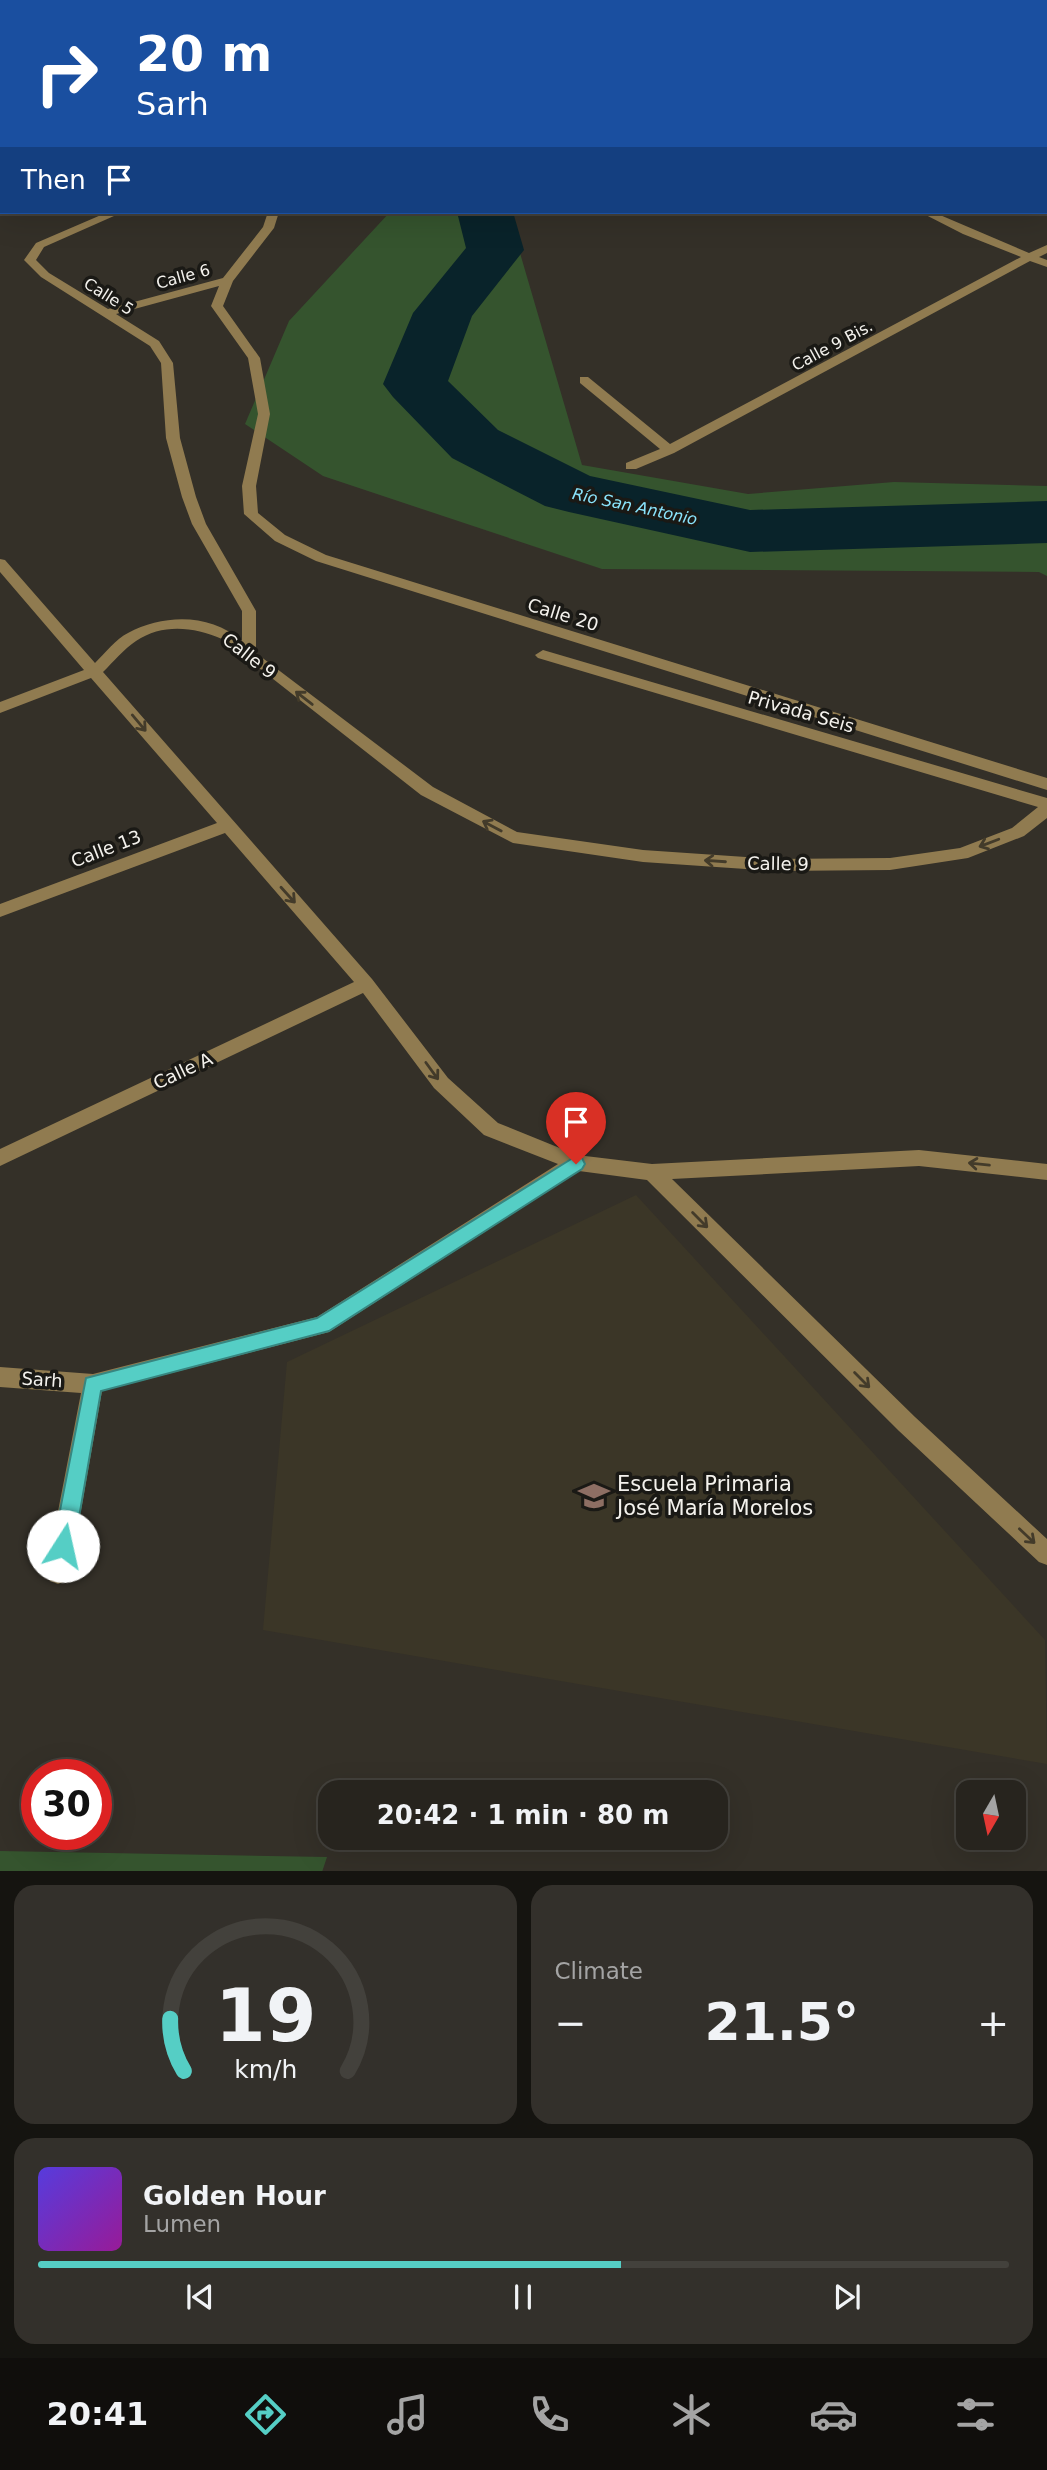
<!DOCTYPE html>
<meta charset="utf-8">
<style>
body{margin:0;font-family:"DejaVu Sans",sans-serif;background:#33302b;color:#f1f3f6;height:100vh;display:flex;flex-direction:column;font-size:26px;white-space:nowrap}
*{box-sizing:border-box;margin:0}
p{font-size:23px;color:#a4a4a4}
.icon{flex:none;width:38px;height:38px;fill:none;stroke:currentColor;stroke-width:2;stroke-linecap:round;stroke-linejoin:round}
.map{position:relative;height:1871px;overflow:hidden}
.panel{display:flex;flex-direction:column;gap:14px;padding:14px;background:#151410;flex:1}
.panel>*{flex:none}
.guide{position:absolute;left:0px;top:0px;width:1048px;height:214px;box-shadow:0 7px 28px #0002,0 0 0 2px #43413c;background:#1a4fa0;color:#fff;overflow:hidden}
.needle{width:46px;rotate:189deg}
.fabs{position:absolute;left:956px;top:1780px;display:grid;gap:14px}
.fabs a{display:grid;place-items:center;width:70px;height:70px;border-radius:14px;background:#27241e;box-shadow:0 7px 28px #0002,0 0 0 2px #43413c;font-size:35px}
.speed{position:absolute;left:21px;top:1759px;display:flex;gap:14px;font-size:35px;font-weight:700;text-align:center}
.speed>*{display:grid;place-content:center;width:91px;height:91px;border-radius:50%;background:#27241e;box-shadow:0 7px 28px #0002,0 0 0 2px #43413c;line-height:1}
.speed .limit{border:10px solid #d22;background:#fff;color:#111}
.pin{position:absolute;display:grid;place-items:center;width:60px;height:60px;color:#fff;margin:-72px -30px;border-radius:50% 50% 50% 0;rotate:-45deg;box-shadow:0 0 7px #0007}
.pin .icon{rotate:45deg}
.me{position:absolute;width:77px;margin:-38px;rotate:10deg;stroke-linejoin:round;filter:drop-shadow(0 0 5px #0008)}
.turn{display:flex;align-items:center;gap:24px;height:147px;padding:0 21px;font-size:32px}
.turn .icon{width:91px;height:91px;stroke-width:2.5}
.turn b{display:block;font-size:49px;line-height:60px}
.then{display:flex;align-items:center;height:66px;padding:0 21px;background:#0003;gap:14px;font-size:26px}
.big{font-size:52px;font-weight:800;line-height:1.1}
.panel .tile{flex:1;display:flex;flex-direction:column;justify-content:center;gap:10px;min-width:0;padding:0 24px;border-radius:21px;background:#33302b}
.panel .dial{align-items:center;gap:0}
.dial svg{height:182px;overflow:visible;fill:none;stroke:#43413c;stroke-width:7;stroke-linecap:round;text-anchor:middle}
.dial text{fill:#f1f3f6;stroke:none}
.song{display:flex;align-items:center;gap:21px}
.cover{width:84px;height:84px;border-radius:10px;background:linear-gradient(135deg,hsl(250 70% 55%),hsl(300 70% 35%))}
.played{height:7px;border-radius:4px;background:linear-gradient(90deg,#55cec5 60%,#43413c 60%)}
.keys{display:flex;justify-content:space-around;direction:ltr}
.heat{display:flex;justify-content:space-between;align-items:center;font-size:38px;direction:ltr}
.panel .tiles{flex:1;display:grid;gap:14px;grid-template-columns:1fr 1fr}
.tile:last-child{grid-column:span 2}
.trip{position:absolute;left:318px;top:1780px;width:410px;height:70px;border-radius:21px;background:#27241e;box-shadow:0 7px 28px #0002,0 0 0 2px #43413c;font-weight:800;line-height:70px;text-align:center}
.tabs{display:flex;height:112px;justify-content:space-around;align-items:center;background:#100e0c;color:#a4a4a4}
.tabs .icon{width:49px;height:49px}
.tabs .selected{color:#55cec5}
.tabs b{font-size:32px;color:#f1f3f6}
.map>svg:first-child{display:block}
</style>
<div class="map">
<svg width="1047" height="1872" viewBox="0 0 1047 1872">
<rect width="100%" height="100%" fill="#343028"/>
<path fill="#3b3627" d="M636,1195L1045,1640L1047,1764L263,1630L287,1362Z"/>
<g fill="#35542e">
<path d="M390,212H508L582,465L748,494L894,482L1047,486V576L1039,572L602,569L323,476L245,424L289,321Z"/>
<path d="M0,1851L327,1857L322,1872H0Z"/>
</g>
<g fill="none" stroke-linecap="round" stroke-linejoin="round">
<g fill="#09232a" fill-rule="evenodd">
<path d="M0,162H2L0,195Z"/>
<path d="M457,212H513L524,250L472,316L448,381L498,430L590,476L750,510L1047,501V543L750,552L569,512L545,506L452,458L393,397L383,384L413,313L466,248Z"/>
</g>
<g fill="#907b50" fill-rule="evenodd">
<path d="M564,0H579L580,2H566Z"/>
<path d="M750,0H761L762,2H752Z"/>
<path d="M831,0H843L830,2Z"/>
<rect x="0" y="43" width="2" height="6"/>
<rect x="1046" y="48" width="1" height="6"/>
<rect x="1046" y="113" width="1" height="6"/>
<path d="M108,212H123L44,247L36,260L49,273L108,309L223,278L263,227L268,212H279L274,228L233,281L223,306L260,358L270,414L256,486L258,513L285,535L326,555L1047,778V790L316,561L275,541L244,514L242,486L258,414L248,358L211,306L219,286L116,314L159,341L173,363L180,438L196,497L206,524L256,611V653L433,787L517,832L643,850L774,859L890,858L960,848L1012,828L1038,807L538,658L535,655L543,650L1047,798V818L1024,836L968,858L890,870L774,871L643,862L513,843L421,795L222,639C194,627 163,623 136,641C124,649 113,662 103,672L372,979L448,1078L498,1123L577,1155L652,1164L919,1150L1047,1164V1180L919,1166L672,1179L915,1417L1047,1539V1565L1039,1562L899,1431L647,1180L579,1171L329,1332L102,1391L70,1573L66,1581L58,1584L50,1581L46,1573L81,1393L0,1387V1367L93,1374L317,1317L558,1164L484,1135L434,1088L363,993L0,1166V1149L354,982L225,833L0,917V904L217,823L91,678L0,713V702L84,670L0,572V559L5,560L95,663C105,653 116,639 128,633C164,614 210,613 242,641V611L192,524L182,497L166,438L161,363L150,346L41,277L24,260L36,243Z"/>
<path d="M920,212H933L1029,253L1047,245V253L1039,257L1047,260V267L1030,261L674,453L636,469H626V463L660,449L580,383V377H588L670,444L1021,257L963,234Z"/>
</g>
</g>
<defs><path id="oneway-shaft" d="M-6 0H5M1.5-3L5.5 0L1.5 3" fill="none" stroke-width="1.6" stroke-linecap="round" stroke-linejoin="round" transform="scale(1.75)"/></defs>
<g stroke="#433b2a">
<use href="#oneway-shaft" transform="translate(304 698) rotate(-142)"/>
<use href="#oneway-shaft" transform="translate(139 723) rotate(50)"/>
<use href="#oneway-shaft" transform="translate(492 826) rotate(-152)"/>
<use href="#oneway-shaft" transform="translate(989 843) rotate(159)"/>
<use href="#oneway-shaft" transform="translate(715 861) rotate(-176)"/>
<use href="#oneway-shaft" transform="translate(288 895) rotate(48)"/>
<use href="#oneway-shaft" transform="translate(432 1071) rotate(54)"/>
<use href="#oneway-shaft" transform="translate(979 1164) rotate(-174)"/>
<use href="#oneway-shaft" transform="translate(700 1220) rotate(45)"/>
<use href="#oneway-shaft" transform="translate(862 1380) rotate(45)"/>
<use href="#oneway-shaft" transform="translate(1027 1536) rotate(43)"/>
</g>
<path fill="#55cec5" stroke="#378680" stroke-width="2" d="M576,1156L582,1158L585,1164L582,1169L329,1331L101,1391L74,1546L71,1553L63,1556L56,1553L53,1546L86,1378L317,1318Z"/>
<defs>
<symbol id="school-bare" viewBox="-9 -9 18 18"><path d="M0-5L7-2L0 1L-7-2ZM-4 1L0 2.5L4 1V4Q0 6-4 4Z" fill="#8d6e63" stroke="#1a1915" stroke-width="2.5" paint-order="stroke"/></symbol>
</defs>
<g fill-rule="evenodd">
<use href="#school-bare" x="572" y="1474" width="44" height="44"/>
</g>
<g text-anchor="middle" stroke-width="7" stroke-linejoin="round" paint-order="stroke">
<g font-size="16" fill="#f4f2ed" stroke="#1a1915">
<text transform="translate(183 276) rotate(-15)" y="6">Calle 6</text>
<text transform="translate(109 296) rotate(32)" y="6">Calle 5</text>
<text transform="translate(832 345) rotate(-28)" y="6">Calle 9 Bis.</text>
</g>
<g font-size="16" font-style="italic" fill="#8ae4fc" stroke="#1a1915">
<text transform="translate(635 506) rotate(12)" y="6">Río San Antonio</text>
</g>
<g font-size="18" fill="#f4f2ed" stroke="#1a1915">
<text transform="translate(563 615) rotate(17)" y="6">Calle 20</text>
<text transform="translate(249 656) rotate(38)" y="6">Calle 9</text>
<text transform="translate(801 712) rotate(16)" y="6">Privada Seis</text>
<text transform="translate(106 849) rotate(-21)" y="6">Calle 13</text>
<text transform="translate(778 864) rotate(1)" y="6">Calle 9</text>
<text transform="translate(183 1071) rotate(-25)" y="6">Calle A</text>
<text transform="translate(42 1380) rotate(4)" y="6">Sarh</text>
</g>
<g font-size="21" fill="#f4f2ed" stroke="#1a1915" text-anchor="start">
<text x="617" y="1491">Escuela Primaria<tspan x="617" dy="24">José María Morelos</tspan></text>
</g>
</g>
</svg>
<div class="fabs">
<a><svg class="needle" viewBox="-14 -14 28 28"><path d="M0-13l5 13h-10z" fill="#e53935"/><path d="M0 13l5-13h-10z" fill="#a4a4a4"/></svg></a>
</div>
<div class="speed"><div class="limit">30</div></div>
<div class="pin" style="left:576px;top:1164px;background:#d93025"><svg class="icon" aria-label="arrive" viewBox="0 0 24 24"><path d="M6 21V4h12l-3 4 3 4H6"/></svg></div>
<svg class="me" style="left:63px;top:1546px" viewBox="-20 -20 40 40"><circle r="19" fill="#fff"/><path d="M0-13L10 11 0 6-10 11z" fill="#55cec5"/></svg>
<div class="trip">20:42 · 1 min · 80 m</div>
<div class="guide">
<div class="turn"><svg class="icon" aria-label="right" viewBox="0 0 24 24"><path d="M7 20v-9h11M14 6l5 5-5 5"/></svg><div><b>20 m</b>Sarh</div></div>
<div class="then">Then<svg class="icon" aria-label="arrive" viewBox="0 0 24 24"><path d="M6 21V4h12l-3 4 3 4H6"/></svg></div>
</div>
</div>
<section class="panel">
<div class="tiles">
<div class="tile dial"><svg viewBox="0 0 100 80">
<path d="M14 69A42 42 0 1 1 86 69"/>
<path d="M14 69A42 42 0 0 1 8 46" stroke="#55cec5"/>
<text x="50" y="56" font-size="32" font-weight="700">19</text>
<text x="50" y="72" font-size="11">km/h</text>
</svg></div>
<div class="tile"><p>Climate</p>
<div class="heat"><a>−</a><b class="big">21.5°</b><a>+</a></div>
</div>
<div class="tile">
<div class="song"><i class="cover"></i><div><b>Golden Hour</b><p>Lumen</p></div></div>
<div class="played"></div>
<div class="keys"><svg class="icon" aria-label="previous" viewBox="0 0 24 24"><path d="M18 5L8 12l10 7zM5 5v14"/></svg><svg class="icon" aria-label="pause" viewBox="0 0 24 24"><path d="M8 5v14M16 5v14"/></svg><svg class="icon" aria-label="next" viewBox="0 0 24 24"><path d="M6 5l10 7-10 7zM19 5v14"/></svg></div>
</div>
</div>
</section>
<nav class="tabs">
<b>20:41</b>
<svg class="icon selected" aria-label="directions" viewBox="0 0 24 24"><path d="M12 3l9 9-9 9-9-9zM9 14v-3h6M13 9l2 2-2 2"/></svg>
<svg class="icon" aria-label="music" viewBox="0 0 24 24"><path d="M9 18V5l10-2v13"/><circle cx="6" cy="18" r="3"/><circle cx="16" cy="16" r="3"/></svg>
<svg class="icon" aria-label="phone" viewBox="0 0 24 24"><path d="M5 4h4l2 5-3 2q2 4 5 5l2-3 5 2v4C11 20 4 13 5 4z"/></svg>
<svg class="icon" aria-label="climate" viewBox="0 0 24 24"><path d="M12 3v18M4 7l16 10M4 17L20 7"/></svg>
<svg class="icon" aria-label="car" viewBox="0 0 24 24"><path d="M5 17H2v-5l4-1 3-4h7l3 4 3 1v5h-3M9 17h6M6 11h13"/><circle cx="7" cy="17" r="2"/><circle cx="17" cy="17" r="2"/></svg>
<svg class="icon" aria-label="filters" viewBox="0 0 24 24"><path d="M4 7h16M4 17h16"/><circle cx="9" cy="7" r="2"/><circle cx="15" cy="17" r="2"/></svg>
</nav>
